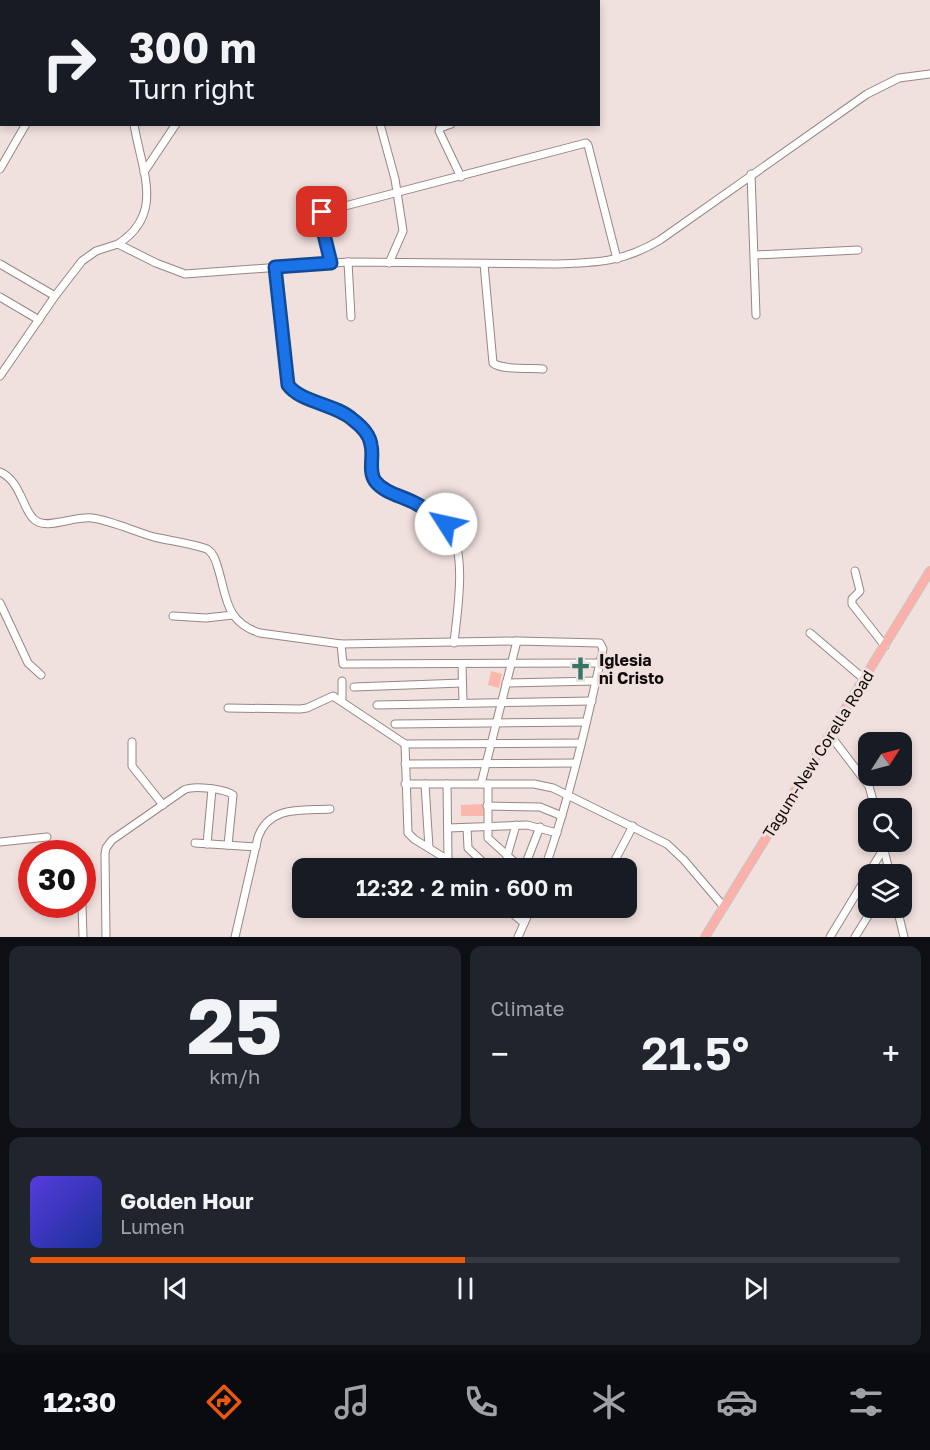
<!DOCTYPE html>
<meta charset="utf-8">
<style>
body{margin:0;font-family:"Golos Text",sans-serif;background:#20242c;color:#f1f3f6;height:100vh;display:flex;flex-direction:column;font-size:22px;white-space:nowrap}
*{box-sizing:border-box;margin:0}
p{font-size:20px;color:#9ea1a6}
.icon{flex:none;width:33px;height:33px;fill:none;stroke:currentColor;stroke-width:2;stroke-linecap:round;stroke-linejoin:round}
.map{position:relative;height:937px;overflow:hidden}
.details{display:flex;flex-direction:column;gap:9px;padding:9px;background:#0d0f14;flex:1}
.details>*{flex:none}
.banner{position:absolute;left:0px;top:0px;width:600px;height:126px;box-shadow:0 3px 9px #0003;background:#171b24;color:#f1f3f6;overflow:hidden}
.needle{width:39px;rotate:54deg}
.buttons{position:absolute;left:858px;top:732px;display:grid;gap:12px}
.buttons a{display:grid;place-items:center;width:54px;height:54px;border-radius:12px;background:#171b24;box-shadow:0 3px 9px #0003;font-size:30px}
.speed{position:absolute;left:18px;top:840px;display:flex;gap:12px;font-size:30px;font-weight:700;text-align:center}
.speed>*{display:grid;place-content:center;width:78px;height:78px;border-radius:50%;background:#171b24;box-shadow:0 3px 9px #0003;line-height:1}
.speed .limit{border:9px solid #d22;background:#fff;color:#111}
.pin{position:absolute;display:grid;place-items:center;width:51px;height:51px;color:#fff;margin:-26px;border-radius:12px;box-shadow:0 3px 9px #0006}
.me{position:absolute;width:66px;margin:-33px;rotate:305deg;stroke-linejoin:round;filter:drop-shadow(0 0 4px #0008)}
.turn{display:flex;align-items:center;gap:21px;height:126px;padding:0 30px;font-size:27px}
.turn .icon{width:78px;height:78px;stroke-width:2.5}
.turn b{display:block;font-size:42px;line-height:51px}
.big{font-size:45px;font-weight:600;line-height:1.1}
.details .widget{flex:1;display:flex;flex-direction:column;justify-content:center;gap:9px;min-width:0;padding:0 21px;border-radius:12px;background:#20242c}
.details .dial{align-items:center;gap:0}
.dial b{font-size:78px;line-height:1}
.song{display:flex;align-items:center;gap:18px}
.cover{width:72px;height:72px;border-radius:9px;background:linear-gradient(135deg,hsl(250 70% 55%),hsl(230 70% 35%))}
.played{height:6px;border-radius:3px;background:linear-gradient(90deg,#ea580c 50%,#363941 50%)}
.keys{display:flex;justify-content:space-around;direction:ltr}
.heat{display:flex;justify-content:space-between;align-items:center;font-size:33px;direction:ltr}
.details .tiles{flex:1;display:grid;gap:9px;grid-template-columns:1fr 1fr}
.widget:last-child{grid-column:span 2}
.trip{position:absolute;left:292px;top:858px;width:345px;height:60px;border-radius:12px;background:#171b24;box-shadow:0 3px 9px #0003;font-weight:600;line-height:60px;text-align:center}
.menu{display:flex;height:96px;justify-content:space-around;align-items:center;background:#090b0e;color:#9ea1a6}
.menu .icon{width:42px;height:42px}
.menu .selected{color:#ea580c}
.menu b{font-size:27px;color:#f1f3f6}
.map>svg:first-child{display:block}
</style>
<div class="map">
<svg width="930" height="937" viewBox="0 0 930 937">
<rect width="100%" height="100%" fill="#f0e0de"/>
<g fill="#fab7ad">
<path d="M491,671L502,674L499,688L488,685Z"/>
<path d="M483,804L484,816H461V805Z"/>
</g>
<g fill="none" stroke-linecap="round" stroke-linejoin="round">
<defs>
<g id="minor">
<path d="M7,0L9,2"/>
<path d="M96,0L97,2"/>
<path d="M401,0L402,2"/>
<path d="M136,2L137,0"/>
<path d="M372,2L374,0"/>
<path d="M0,45H2"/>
<path d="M0,73H2"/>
<path d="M0,91L2,92"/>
<path d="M0,121L2,119"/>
<path d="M380,124L395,179L403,231L389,263"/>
<path d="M451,124L440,128L439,131L461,177"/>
<path d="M0,169L26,124"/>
<path d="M144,172L176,124"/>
<path d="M751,174L756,315"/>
<path d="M118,244C166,213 141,170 134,124"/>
<path d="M755,255L858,250"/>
<path d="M348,262L351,317"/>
<path d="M331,263L319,214L322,212L586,143L588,145L617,259"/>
<path d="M0,264L55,296"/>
<path d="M484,264L493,363C501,370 531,368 543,369"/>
<path d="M275,266L288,385C299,402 335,404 352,419C359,425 369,435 371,444C374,457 367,473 377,484C389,496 411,500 426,509C435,514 445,520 450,529C467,557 457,612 454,643"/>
<path d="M0,297L39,320"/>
<path d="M0,376L55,296L82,261L96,251L118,244L156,263L185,274L348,262L555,264C596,263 624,262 660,240L867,94L899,78L930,74"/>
<path d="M0,472C22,481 23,515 38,522C50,528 76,516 92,518C113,521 133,531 154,537C171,541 190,543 207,549C213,553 215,558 217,565C227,595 224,622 260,633L341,644L517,641L600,643L603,649C587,722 570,797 545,868"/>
<path d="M855,571L860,591L852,599V604L885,646"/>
<path d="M0,603L28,663L41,675"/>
<path d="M173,616L206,618L233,615"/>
<path d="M810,633L864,679"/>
<path d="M341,644L343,664L600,663"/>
<path d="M462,664L463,703"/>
<path d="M342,681V701"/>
<path d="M506,683L596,681"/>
<path d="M354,687L462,683"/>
<path d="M377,705L592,701"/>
<path d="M228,708L300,709L307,708L333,696L405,744L581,743"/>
<path d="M395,724L586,722"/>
<path d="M830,735L869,786L875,808"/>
<path d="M132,742V766L163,805"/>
<path d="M405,744L408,833L414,839L461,868"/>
<path d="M405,764L575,763"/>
<path d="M405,784H534L553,788L667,844L684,860L724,907"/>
<path d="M425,784L429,848"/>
<path d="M447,784L448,859"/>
<path d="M481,784L517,641"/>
<path d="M488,784V838L521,868"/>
<path d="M487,806L540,807L562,816"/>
<path d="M448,828L527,825L557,833"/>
<path d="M467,828L468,848L489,868"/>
<path d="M0,842L47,837"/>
<path d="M882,842L890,874"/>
<path d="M195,843L256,847"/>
<path d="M207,844L212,789"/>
<path d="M507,856L516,825"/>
<path d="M615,860L633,826"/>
<path d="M524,868L540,827"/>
<path d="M82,904L83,937"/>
<path d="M506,908L524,923"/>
<path d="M897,908L904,937"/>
<path d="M106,937L105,854L106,848L112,840L184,790C193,785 226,789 233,795L228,845"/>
<path d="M235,937L258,837C270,805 302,811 330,809"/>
<path d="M518,937L531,908"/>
<path d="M830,937L884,848"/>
<path d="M855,937L873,908"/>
</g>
<path id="major" d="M705,937L930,571"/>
</defs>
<use href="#minor" stroke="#968785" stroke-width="9"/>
<use href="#major" stroke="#c6c5c5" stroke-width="10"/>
<use href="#minor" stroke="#fff" stroke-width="7"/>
<use href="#major" stroke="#fbb0a9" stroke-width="8"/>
</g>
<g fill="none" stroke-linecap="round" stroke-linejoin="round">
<defs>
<path id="route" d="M322,212L319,214L331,263L275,267L288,385C300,402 335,404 352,419C360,425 370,435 371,445C374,456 368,471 375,481C384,493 402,496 415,503C427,509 436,516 446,524"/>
</defs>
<use href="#route" stroke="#114b97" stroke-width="15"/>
<use href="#route" stroke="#1a73e8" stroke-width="10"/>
</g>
<defs>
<symbol id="church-bare" viewBox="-9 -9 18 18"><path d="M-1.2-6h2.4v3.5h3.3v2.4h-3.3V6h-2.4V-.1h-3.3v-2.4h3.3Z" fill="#337668" stroke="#f0e0de" stroke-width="2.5" paint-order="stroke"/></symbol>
</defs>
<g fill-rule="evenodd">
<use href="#church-bare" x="564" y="652" width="33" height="33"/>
</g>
<g text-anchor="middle" stroke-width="6" stroke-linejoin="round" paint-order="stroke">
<g font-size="16" font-weight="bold" fill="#110c0c" stroke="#f0e0de" text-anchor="start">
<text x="599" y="666">Iglesia<tspan x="599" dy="18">ni Cristo</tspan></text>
</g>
<g font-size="16" fill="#110c0c" stroke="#f0e0de">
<text transform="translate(818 754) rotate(-58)" y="6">Tagum-New Corella Road</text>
</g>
</g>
</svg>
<div class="buttons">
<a><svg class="needle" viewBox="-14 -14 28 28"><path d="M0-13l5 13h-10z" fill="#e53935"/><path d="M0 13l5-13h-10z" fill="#9ea1a6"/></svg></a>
<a><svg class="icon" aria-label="search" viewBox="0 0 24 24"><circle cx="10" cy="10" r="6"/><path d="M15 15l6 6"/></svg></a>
<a><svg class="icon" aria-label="layers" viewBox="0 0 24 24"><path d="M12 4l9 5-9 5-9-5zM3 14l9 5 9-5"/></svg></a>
</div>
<div class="speed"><div class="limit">30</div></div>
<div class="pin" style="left:322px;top:212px;background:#d93025"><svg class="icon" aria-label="arrive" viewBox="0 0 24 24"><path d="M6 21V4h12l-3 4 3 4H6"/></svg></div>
<svg class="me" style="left:446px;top:524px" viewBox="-20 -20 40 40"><circle r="19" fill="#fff"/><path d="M0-13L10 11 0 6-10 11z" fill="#1a73e8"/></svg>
<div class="trip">12:32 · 2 min · 600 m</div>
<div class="banner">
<div class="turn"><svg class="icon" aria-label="right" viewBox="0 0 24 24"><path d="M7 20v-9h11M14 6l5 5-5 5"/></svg><div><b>300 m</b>Turn right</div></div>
</div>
</div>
<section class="details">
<div class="tiles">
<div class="widget dial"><b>25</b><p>km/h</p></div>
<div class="widget"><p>Climate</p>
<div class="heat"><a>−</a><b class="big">21.5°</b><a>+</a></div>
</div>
<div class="widget">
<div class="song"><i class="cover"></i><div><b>Golden Hour</b><p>Lumen</p></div></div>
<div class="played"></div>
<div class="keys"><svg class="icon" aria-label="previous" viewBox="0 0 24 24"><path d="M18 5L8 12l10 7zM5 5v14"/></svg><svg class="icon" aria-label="pause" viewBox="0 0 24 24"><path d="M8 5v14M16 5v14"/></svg><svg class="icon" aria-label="next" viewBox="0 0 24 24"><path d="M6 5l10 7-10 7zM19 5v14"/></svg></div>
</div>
</div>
</section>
<nav class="menu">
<b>12:30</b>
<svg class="icon selected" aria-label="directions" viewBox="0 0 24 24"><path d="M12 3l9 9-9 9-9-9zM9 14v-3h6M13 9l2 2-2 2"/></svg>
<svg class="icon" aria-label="music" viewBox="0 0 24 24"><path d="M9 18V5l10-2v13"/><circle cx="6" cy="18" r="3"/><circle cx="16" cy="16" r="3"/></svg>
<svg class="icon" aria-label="phone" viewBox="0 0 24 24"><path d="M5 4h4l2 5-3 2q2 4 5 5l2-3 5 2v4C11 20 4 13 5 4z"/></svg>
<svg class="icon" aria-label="climate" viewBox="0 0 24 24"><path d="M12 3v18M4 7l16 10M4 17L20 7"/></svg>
<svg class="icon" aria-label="car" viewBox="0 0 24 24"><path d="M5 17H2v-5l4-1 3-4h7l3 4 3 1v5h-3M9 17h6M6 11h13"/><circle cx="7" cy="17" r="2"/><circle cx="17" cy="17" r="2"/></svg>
<svg class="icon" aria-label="filters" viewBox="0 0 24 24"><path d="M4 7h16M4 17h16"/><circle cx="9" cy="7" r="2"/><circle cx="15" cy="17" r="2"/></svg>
</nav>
